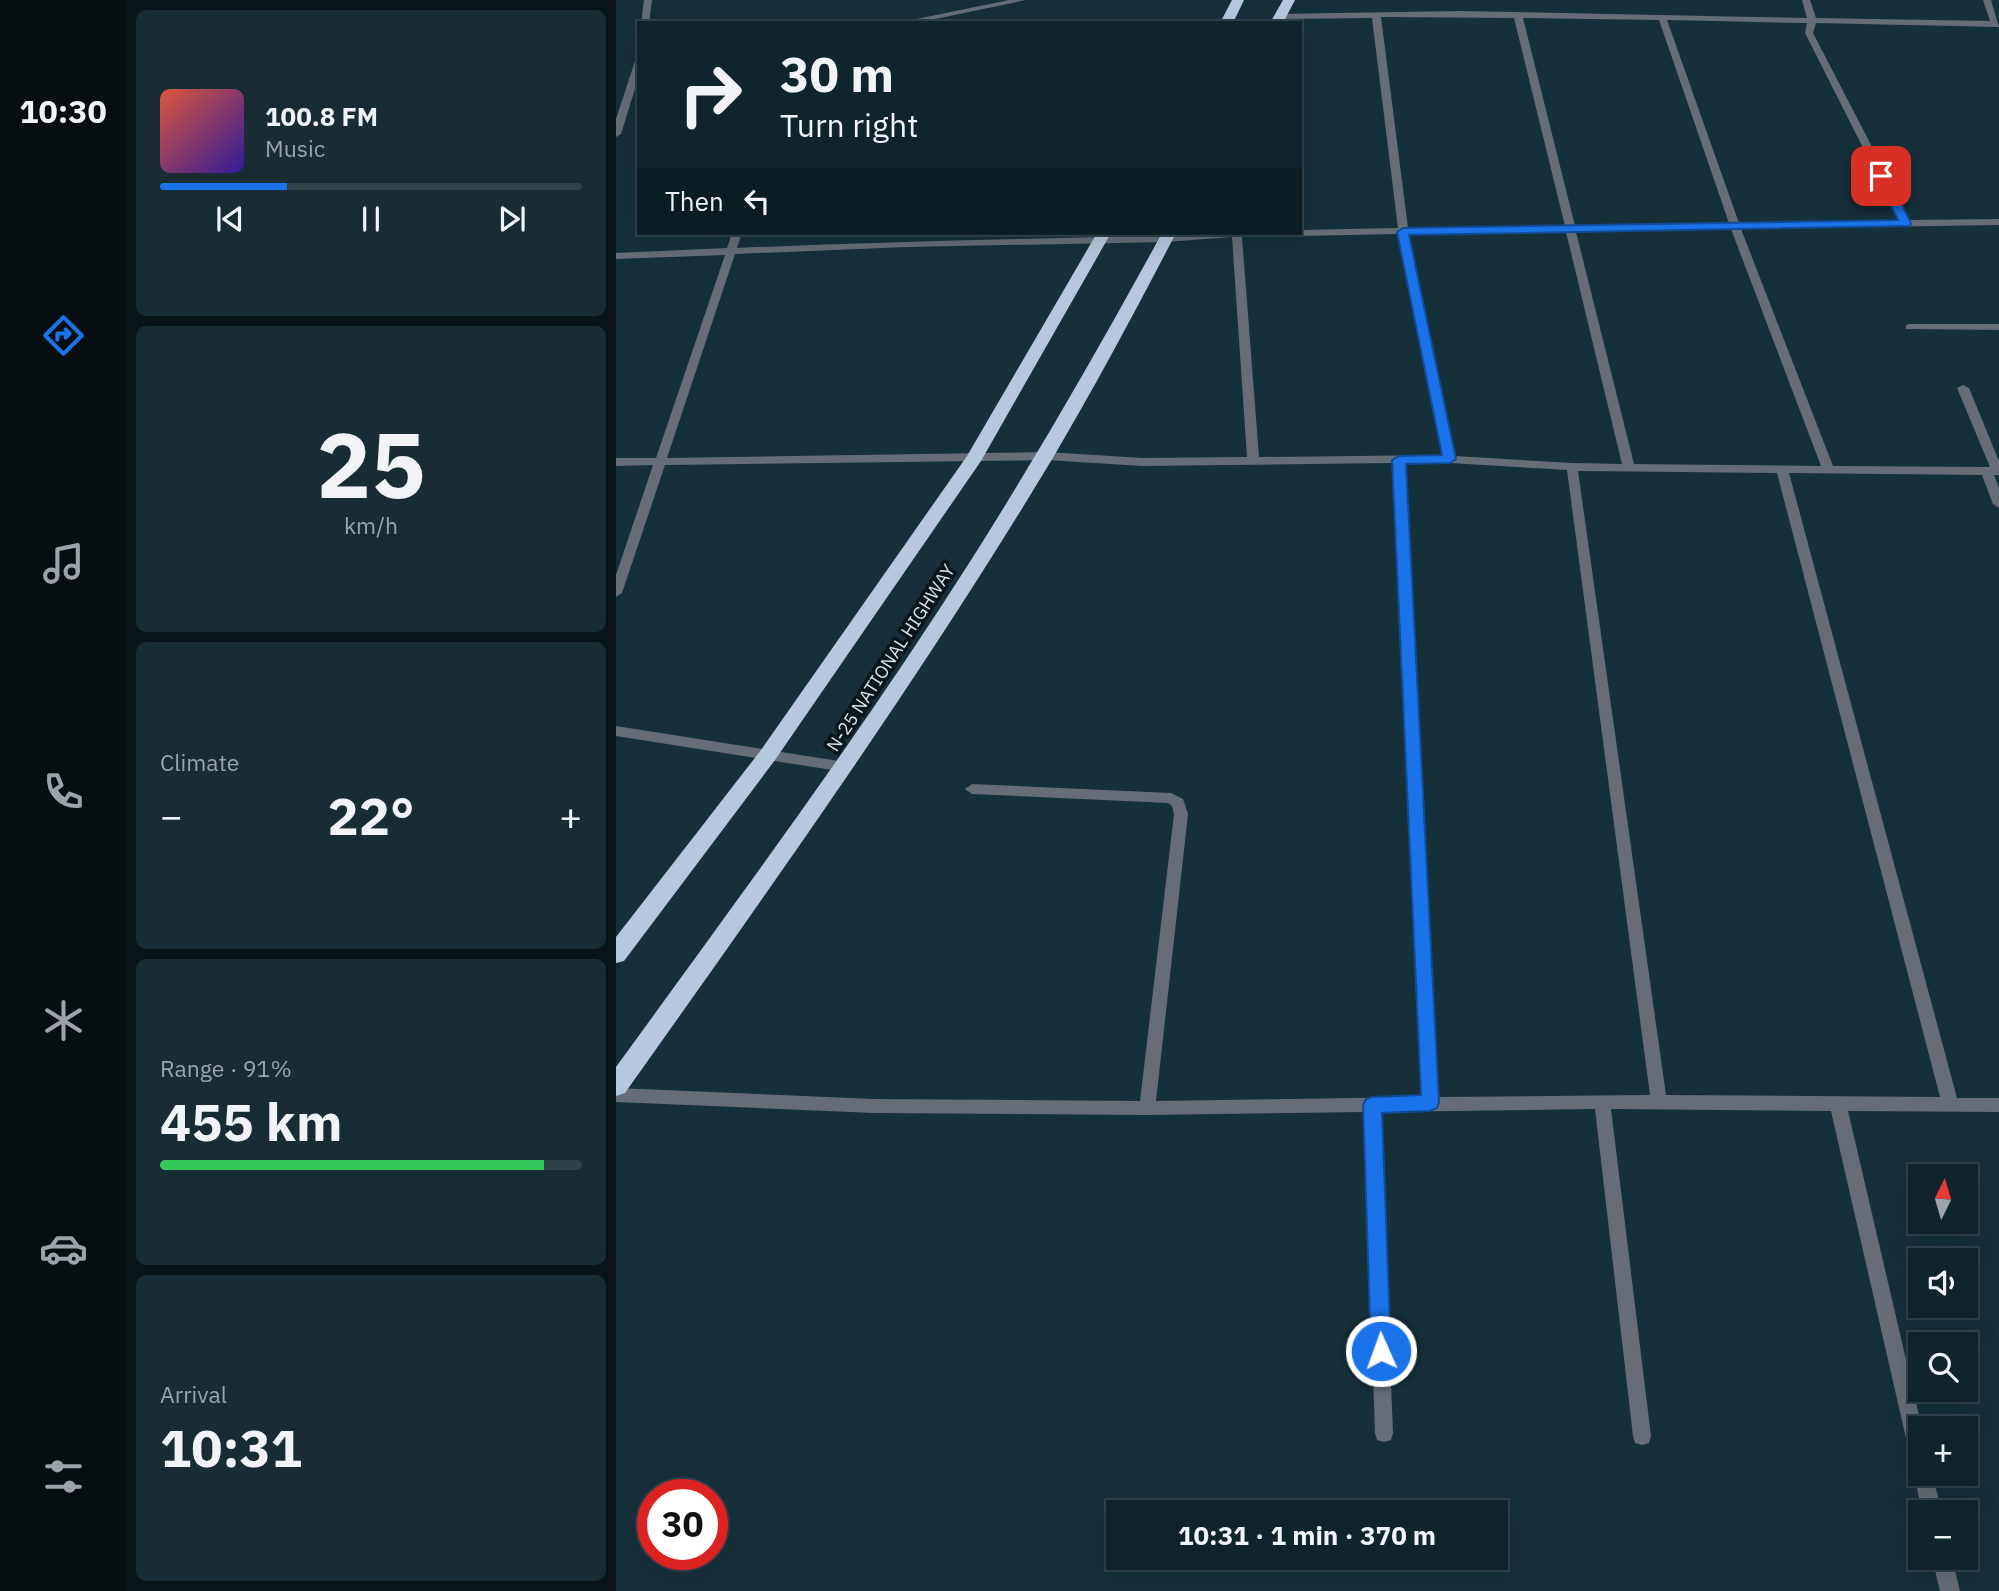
<!DOCTYPE html>
<meta charset="utf-8">
<style>
body{margin:0;font-family:"IBM Plex Sans",sans-serif;background:#192c34;color:#f1f3f6;height:100vh;display:flex;flex-direction:column;font-size:26px;white-space:nowrap}
*{box-sizing:border-box;margin:0}
p{font-size:23px;color:#9ca4a9}
.icon{flex:none;width:38px;height:38px;fill:none;stroke:currentColor;stroke-width:2;stroke-linecap:round;stroke-linejoin:round}
.map{position:relative;flex:1;overflow:hidden}
.details{display:flex;flex-direction:column;gap:10px;padding:10px;background:#091418;width:490px}
.details>*{flex:none}
.hud{position:absolute;left:21px;top:21px;width:665px;height:214px;border-radius:0px;box-shadow:0 7px 28px #0002,0 0 0 2px #304148;background:#10242c;color:#f1f3f6;overflow:hidden}
.needle{width:46px;rotate:5deg}
.buttons{position:absolute;left:1292px;top:1164px;display:grid;gap:14px}
.buttons a{display:grid;place-items:center;width:70px;height:70px;border-radius:0px;background:#10242c;box-shadow:0 7px 28px #0002,0 0 0 2px #304148;font-size:35px}
.speed{position:absolute;left:21px;top:1479px;display:flex;gap:14px;font-size:35px;font-weight:700;text-align:center}
.speed>*{display:grid;place-content:center;width:91px;height:91px;border-radius:50%;background:#10242c;box-shadow:0 7px 28px #0002,0 0 0 2px #304148;line-height:1}
.speed .limit{border:10px solid #d22;background:#fff;color:#111}
.pin{position:absolute;display:grid;place-items:center;width:60px;height:60px;color:#fff;margin:-30px;border-radius:14px;box-shadow:0 4px 10px #0006}
.me{position:absolute;width:77px;margin:-38px;rotate:358deg;stroke-linejoin:round;filter:drop-shadow(0 0 5px #0008)}
.turn{display:flex;align-items:center;gap:24px;height:147px;padding:0 28px;font-size:32px}
.turn .icon{width:91px;height:91px;stroke-width:2.5}
.turn b{display:block;font-size:49px;line-height:60px}
.then{display:flex;align-items:center;height:66px;padding:0 28px;background:#0003;gap:14px;font-size:26px}
.big{font-size:52px;font-weight:800;line-height:1.1}
.details .card{flex:1;display:flex;flex-direction:column;justify-content:center;gap:10px;min-width:0;padding:0 24px;border-radius:10px;background:#192c34}
.details .dial{align-items:center;gap:0}
.dial b{font-size:91px;line-height:1}
.song{display:flex;align-items:center;gap:21px}
.cover{width:84px;height:84px;border-radius:10px;background:linear-gradient(135deg,hsl(10 70% 55%),hsl(250 70% 35%))}
.played{height:7px;border-radius:4px;background:linear-gradient(90deg,#1a73e8 30%,#304148 30%)}
.keys{display:flex;justify-content:space-around;direction:ltr}
.heat{display:flex;justify-content:space-between;align-items:center;font-size:38px;direction:ltr}
.charge{height:10px;border-radius:5px;background:linear-gradient(90deg,#34c759 91%,#304148 0)}
.trip{position:absolute;left:490px;top:1500px;width:402px;height:70px;border-radius:0px;background:#10242c;box-shadow:0 7px 28px #0002,0 0 0 2px #304148;font-weight:800;line-height:70px;text-align:center}
main{display:flex;flex:1;min-height:0}
.tab-bar{display:flex;flex-direction:column;width:126px;justify-content:space-around;align-items:center;background:#060e12;color:#9ca4a9}
.tab-bar .icon{width:49px;height:49px}
.tab-bar .current{color:#1a73e8}
.tab-bar b{font-size:32px;color:#f1f3f6}
.map>svg:first-child{display:block}
</style>
<main>
<nav class="tab-bar">
<b>10:30</b>
<svg class="icon current" aria-label="directions" viewBox="0 0 24 24"><path d="M12 3l9 9-9 9-9-9zM9 14v-3h6M13 9l2 2-2 2"/></svg>
<svg class="icon" aria-label="music" viewBox="0 0 24 24"><path d="M9 18V5l10-2v13"/><circle cx="6" cy="18" r="3"/><circle cx="16" cy="16" r="3"/></svg>
<svg class="icon" aria-label="phone" viewBox="0 0 24 24"><path d="M5 4h4l2 5-3 2q2 4 5 5l2-3 5 2v4C11 20 4 13 5 4z"/></svg>
<svg class="icon" aria-label="climate" viewBox="0 0 24 24"><path d="M12 3v18M4 7l16 10M4 17L20 7"/></svg>
<svg class="icon" aria-label="car" viewBox="0 0 24 24"><path d="M5 17H2v-5l4-1 3-4h7l3 4 3 1v5h-3M9 17h6M6 11h13"/><circle cx="7" cy="17" r="2"/><circle cx="17" cy="17" r="2"/></svg>
<svg class="icon" aria-label="filters" viewBox="0 0 24 24"><path d="M4 7h16M4 17h16"/><circle cx="9" cy="7" r="2"/><circle cx="15" cy="17" r="2"/></svg>
</nav>
<section class="details">
<div class="card">
<div class="song"><i class="cover"></i><div><b>100.8 FM</b><p>Music</p></div></div>
<div class="played"></div>
<div class="keys"><svg class="icon" aria-label="previous" viewBox="0 0 24 24"><path d="M18 5L8 12l10 7zM5 5v14"/></svg><svg class="icon" aria-label="pause" viewBox="0 0 24 24"><path d="M8 5v14M16 5v14"/></svg><svg class="icon" aria-label="next" viewBox="0 0 24 24"><path d="M6 5l10 7-10 7zM19 5v14"/></svg></div>
</div>
<div class="card dial"><b>25</b><p>km/h</p></div>
<div class="card"><p>Climate</p>
<div class="heat"><a>−</a><b class="big">22°</b><a>+</a></div>
</div>
<div class="card"><p>Range · 91%</p><b class="big">455 km</b><div class="charge"></div></div>
<div class="card"><p>Arrival</p><b class="big">10:31</b></div>
</section>
<div class="map">
<svg width="1383" height="1591" viewBox="0 0 1383 1591">
<rect width="100%" height="100%" fill="#16303a"/>
<g fill="none" stroke-linecap="round" stroke-linejoin="round">
<g fill="#666d76" fill-rule="evenodd">
<path d="M28,0H36L33,23H25Z"/>
<path d="M393,0H410L300,23H281Z"/>
<path d="M1186,0H1194L1200,18L1374,21L1367,0H1375L1383,27L1200,23L1197,33L1294,220L1383,219V225L1125,229L1217,466L1374,467L1341,388L1347,385L1353,388L1383,461V475H1378L1383,488V508L1377,504L1366,475L1173,473L1341,1098H1383V1112L1232,1111L1306,1428H1304V1474H1316L1326,1512H1306L1298,1474L1300,1468L1295,1460L1215,1111L995,1109L1035,1436L1033,1443L1026,1445L1019,1443L1017,1436L979,1109L764,1112L777,1433L775,1440L768,1442L761,1440L759,1433L748,1112L531,1115L258,1113L0,1102V1088L258,1099L524,1101L558,814L556,806L552,803L356,794L349,789L356,784L555,793L567,799L572,814L540,1101L806,1097L777,463L526,466L431,460L49,465L6,593L0,597V575L37,465L0,466V458H40L109,255L0,259V253L111,248L116,233H126L121,248C257,242 394,239 530,236C582,235 633,233 684,233V230L782,228L756,18L663,19L660,18V14L846,11L1191,18ZM765,17L898,18L949,226L792,228ZM907,18L1043,20L1113,223L959,226ZM1051,20L1191,23L1189,33L1284,221L1123,223ZM1115,229L1205,466L1018,464L960,232ZM950,232L1006,464L956,463L839,456L793,234ZM783,234L827,455L643,457L626,237ZM616,237L631,457L526,458L431,452L51,458L119,254L291,247L550,242ZM789,463H834L951,470L1034,1095L822,1097ZM962,471L1161,473L1324,1097L1050,1095Z"/>
<path d="M23,58V76L5,134L0,137V119L19,61Z"/>
<path d="M1294,324H1383V330L1290,329V325Z"/>
<path d="M0,726L229,762L236,767L229,772L0,736Z"/>
<path d="M1316,1558H1336L1344,1591H1324Z"/>
</g>
<g fill="#b5c8dd" fill-rule="evenodd">
<path d="M616,0H628L617,23H604Z"/>
<path d="M667,0H679L667,23H654Z"/>
<path d="M481,233H495L365,461L159,760L8,961L0,963V937L145,750L351,456Z"/>
<path d="M546,233H560C521,308 481,383 438,456C306,676 157,884 9,1093L0,1096V1067C122,899 246,732 357,557C424,451 486,343 546,233Z"/>
</g>
</g>
<path fill="#1a73e8" stroke="#114b97" stroke-width="2" d="M1265,173L1271,176L1295,223L1294,226L793,235L840,459L834,463L790,464L823,1102L821,1108L814,1111L766,1113L775,1351L772,1358L765,1361L758,1358L755,1351L747,1105L750,1099L756,1097L805,1095L776,460L783,456L826,455L781,232L787,228L1282,220L1260,176Z"/>
<g text-anchor="middle" stroke-width="7" stroke-linejoin="round" paint-order="stroke">
<g font-size="18" fill="#d8e6ed" stroke="#0b161b">
<text transform="translate(275 658) rotate(-57)" y="6">N-25 NATIONAL HIGHWAY</text>
</g>
</g>
</svg>
<div class="buttons">
<a><svg class="needle" viewBox="-14 -14 28 28"><path d="M0-13l5 13h-10z" fill="#e53935"/><path d="M0 13l5-13h-10z" fill="#9ca4a9"/></svg></a>
<a><svg class="icon" aria-label="sound" viewBox="0 0 24 24"><path d="M4 9h4l5-4v14l-5-4H4zM17 9q2 3 0 6"/></svg></a>
<a><svg class="icon" aria-label="search" viewBox="0 0 24 24"><circle cx="10" cy="10" r="6"/><path d="M15 15l6 6"/></svg></a>
<a>+</a>
<a>−</a>
</div>
<div class="speed"><div class="limit">30</div></div>
<div class="pin" style="left:1265px;top:176px;background:#d93025"><svg class="icon" aria-label="arrive" viewBox="0 0 24 24"><path d="M6 21V4h12l-3 4 3 4H6"/></svg></div>
<svg class="me" style="left:765px;top:1351px" viewBox="-20 -20 40 40"><circle r="17" fill="#1a73e8" stroke="#fff" stroke-width="3"/><path d="M0-11L8 9 0 5-8 9z" fill="#fff"/></svg>
<div class="trip">10:31 · 1 min · 370 m</div>
<div class="hud">
<div class="turn"><svg class="icon" aria-label="right" viewBox="0 0 24 24"><path d="M7 20v-9h11M14 6l5 5-5 5"/></svg><div><b>30 m</b>Turn right</div></div>
<div class="then">Then<svg class="icon" aria-label="left" viewBox="0 0 24 24"><path d="M17 20v-9H6M10 6l-5 5 5 5"/></svg></div>
</div>
</div>
</main>
